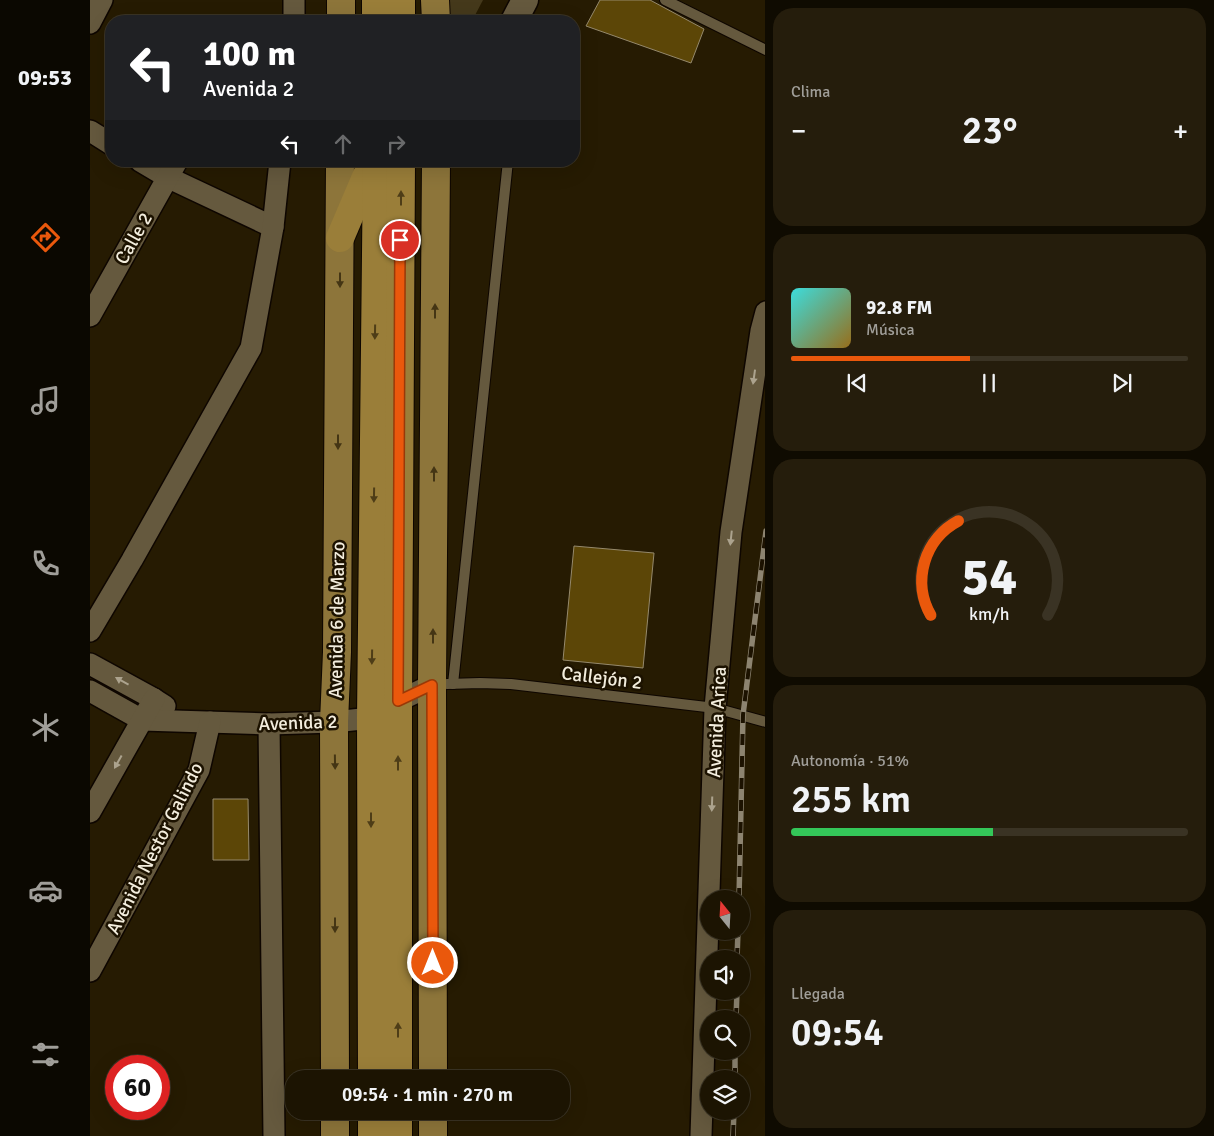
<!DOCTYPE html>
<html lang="es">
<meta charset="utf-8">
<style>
body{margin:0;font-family:Signika,sans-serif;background:#251d0c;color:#f1f3f6;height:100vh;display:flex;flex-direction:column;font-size:19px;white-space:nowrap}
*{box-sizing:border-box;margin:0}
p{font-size:16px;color:#a09e99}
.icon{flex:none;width:28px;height:28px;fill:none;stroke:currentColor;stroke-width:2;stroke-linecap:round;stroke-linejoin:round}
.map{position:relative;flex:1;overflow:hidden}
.details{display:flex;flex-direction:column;gap:8px;padding:8px;background:#0f0b01;width:449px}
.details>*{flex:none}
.banner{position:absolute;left:15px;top:15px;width:475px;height:152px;border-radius:20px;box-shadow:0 5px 20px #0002,0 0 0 1px #3a3324;background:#202124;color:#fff;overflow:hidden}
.needle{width:32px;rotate:342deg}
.buttons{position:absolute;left:610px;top:890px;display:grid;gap:10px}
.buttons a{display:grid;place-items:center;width:50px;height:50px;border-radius:50%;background:#1c1402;box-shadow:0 5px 20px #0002,0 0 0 1px #3a3324;font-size:25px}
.speed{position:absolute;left:15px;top:1055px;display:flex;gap:10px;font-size:25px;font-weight:700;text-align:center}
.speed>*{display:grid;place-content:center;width:65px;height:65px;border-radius:50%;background:#1c1402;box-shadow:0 5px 20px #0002,0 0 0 1px #3a3324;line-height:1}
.speed .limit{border:8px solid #d22;background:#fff;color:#111}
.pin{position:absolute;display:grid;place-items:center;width:42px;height:42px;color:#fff;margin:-21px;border:2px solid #fff;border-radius:50%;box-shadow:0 1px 5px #0007}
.me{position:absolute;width:55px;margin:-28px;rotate:0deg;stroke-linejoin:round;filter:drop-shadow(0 0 4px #0008)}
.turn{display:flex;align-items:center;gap:18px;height:105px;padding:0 15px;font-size:22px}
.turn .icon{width:65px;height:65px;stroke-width:2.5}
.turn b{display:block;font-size:35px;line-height:42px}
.lanes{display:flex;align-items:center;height:48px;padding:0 15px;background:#0003;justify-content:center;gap:25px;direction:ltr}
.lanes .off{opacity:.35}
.big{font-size:38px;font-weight:600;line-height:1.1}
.details .card{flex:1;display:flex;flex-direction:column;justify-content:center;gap:8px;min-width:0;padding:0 18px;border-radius:20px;background:#251d0c}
.details .dial{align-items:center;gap:0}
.dial svg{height:130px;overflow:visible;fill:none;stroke:#3a3324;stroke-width:7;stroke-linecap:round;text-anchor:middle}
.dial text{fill:#f1f3f6;stroke:none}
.song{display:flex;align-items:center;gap:15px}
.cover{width:60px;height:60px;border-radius:8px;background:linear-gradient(135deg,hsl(180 70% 55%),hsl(40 70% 35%))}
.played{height:5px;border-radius:2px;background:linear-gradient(90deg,#ea580c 45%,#3a3324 45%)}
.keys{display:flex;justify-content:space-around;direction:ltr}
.heat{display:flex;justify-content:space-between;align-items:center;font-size:28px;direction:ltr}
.charge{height:8px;border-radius:4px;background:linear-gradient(90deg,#34c759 51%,#3a3324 0)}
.trip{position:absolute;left:195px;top:1070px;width:285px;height:50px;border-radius:20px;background:#1c1402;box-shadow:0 5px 20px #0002,0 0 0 1px #3a3324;font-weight:600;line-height:50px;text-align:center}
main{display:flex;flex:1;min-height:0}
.dock{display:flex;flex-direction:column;width:90px;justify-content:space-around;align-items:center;background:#0b0801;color:#a09e99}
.dock .icon{width:35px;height:35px}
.dock .active{color:#ea580c}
.dock b{font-size:22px;color:#f1f3f6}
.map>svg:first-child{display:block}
</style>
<main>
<nav class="dock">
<b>09:53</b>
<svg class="icon active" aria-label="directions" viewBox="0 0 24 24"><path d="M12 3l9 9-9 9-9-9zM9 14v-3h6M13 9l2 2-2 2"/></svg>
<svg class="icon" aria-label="music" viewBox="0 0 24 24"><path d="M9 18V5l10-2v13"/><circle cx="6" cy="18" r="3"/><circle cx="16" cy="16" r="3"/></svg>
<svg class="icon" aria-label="phone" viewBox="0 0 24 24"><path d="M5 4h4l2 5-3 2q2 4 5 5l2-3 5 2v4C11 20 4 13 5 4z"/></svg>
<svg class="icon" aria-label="climate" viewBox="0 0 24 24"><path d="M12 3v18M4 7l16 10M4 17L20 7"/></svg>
<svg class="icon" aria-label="car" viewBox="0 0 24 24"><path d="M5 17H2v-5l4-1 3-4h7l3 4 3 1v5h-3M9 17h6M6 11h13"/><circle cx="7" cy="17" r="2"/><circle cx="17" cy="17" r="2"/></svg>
<svg class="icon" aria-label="filters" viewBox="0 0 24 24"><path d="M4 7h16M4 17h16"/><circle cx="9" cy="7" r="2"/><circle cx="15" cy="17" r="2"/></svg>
</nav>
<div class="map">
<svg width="676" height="1136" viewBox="0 0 676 1136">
<rect width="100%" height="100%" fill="#261b02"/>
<path fill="#45391b" d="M357,0H393L382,21H357Z"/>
<g fill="#5c4607" stroke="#95896c">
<path d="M510,0H560L614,29L601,63L496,26Z"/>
<path d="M484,546L564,553L553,668L473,660Z"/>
<path d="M123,799H158L159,860H123Z"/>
</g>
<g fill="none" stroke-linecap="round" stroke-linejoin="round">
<defs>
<g id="service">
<path d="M575,0L676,50"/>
<path d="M357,684L390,683L421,684L625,708L676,722"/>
<path d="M363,684L418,161"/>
</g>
<g id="minor">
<path d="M204,21V0"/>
<path d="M0,23L12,0"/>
<path d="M0,131L21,144"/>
<path d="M50,161L77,177L183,227"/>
<path d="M0,316L87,161"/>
<path d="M0,631L42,560L161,348L183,227L190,161"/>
<path d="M0,664L64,699L75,706"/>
<path d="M0,691L52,720L179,724L244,722L281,718L308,701L342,685"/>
<path d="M179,724L184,1136"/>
<path d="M0,812L64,699"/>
<path d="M0,971L109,770L120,722"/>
<path d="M611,1136L625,708L641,532L671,331L676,312"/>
</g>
<path id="tertiary" d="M424,21L435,0"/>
<g id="primary">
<path d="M251,0V21"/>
<path d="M345,0L346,21"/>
<path d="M245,1079L244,722L247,652L250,161"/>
<path d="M343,1079L342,685L346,161"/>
<path d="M245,1111V1136"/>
<path d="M343,1111V1136"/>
</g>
<g id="trunk">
<path d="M286,0V21"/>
<path d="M311,21V0"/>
<path d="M250,238L282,163"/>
<path d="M282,1079L281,718L287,161"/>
<path d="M308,1079V701L311,161"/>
<path d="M282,1111V1136"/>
<path d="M308,1136V1111"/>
</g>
</defs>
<use href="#service" stroke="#0e0600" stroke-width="12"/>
<use href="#minor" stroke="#0e0600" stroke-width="24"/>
<use href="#tertiary" stroke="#0e0600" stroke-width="29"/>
<use href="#primary" stroke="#0e0600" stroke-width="30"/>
<use href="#trunk" stroke="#0e0600" stroke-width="30"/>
<use href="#service" stroke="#65593e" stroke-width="10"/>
<use href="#minor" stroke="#65593e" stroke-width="21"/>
<use href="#tertiary" stroke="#65593e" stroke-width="26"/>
<use href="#primary" stroke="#8d753a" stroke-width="28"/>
<use href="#trunk" stroke="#9a7e39" stroke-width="28"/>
<defs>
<g id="rail">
<path d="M649,899L653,715L676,531"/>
<path d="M647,959L648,931"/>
<path d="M646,1019L647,991"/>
<path d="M645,1079V1051"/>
<path d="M643,1136L644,1111"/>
</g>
</defs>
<use href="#rail" stroke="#8d8470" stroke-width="5.5"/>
<use href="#rail" stroke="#1c1200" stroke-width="4" stroke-dasharray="11" stroke-linecap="butt"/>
</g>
<defs><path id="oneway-solid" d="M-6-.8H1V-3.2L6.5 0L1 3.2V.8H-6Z" transform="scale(1.25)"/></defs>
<g fill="#4e3d17">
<use href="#oneway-solid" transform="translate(311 198) rotate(-90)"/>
<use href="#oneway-solid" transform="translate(285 332) rotate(91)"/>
<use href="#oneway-solid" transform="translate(284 495) rotate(91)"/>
<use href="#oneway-solid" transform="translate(282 657) rotate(91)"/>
<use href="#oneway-solid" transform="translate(308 763) rotate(-90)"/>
<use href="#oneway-solid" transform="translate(281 820) rotate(90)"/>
<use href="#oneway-solid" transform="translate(308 1030) rotate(-90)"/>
</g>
<g fill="#443514">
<use href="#oneway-solid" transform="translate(250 280) rotate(90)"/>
<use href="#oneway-solid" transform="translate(345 311) rotate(-90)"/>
<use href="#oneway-solid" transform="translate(248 442) rotate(90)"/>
<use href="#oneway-solid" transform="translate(344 474) rotate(-90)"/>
<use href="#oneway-solid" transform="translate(343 636) rotate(-90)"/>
<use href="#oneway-solid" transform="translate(245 762) rotate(89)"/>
<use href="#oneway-solid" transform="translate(245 925) rotate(90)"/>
</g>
<g fill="#aca38e">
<use href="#oneway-solid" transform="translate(664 377) rotate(98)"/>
<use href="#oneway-solid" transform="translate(641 538) rotate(96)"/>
<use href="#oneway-solid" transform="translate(32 681) rotate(-151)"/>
<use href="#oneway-solid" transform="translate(28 762) rotate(119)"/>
<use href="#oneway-solid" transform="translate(622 804) rotate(92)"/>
</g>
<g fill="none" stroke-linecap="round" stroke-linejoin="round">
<defs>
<path id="route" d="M310,240L308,701L342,685L343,963"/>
</defs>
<use href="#route" stroke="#983908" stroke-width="12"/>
<use href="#route" stroke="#ea580c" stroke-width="9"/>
</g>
<g text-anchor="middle" stroke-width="5" stroke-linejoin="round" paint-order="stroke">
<g font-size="19" fill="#f3eddd" stroke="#1c1200">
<text transform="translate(43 238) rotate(-61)" y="7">Calle 2</text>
<text transform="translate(246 620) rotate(-89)" y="7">Avenida 6 de Marzo</text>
<text transform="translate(512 677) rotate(7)" y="7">Callejón 2</text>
<text transform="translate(208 722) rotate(-2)" y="7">Avenida 2</text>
<text transform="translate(626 722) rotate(-87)" y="7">Avenida Arica</text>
<text transform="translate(64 848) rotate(-63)" y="7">Avenida Nestor Galindo</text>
</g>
</g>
</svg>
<div class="buttons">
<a><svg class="needle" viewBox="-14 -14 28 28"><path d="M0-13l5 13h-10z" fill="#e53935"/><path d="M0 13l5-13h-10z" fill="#a09e99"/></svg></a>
<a><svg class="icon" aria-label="sound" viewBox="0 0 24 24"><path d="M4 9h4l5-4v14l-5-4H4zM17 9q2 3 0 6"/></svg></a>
<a><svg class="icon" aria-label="search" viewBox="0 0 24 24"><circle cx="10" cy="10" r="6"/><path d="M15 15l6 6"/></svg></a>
<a><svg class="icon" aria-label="layers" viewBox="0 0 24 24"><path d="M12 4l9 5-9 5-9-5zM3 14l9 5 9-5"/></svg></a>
</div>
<div class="speed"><div class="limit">60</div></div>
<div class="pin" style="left:310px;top:240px;background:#d93025"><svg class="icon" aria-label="arrive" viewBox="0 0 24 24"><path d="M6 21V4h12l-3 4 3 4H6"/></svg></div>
<svg class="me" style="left:343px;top:963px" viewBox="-20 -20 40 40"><circle r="17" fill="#ea580c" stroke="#fff" stroke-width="3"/><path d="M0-11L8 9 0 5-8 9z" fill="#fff"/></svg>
<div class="trip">09:54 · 1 min · 270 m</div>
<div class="banner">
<div class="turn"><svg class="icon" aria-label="left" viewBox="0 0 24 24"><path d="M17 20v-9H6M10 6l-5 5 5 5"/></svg><div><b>100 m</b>Avenida 2</div></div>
<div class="lanes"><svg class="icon" aria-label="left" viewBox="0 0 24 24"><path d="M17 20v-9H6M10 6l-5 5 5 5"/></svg><svg class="icon off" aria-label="ahead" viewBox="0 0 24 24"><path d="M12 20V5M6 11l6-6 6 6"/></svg><svg class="icon off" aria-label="right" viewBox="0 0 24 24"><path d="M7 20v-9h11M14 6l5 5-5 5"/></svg></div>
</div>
</div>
<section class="details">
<div class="card"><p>Clima</p>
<div class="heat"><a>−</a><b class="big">23°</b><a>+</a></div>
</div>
<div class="card">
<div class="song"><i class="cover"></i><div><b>92.8 FM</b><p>Música</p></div></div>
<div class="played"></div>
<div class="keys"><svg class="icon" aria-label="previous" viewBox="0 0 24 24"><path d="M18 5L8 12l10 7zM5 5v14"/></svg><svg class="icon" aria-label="pause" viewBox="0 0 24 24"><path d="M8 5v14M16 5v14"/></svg><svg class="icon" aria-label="next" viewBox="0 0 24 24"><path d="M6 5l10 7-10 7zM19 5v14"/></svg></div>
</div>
<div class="card dial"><svg viewBox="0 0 100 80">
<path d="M14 69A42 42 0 1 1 86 69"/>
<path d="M14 69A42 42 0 0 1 31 11" stroke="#ea580c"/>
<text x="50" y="56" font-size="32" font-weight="700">54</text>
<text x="50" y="72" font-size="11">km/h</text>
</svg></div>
<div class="card"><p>Autonomía · 51%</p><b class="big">255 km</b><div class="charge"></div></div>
<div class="card"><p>Llegada</p><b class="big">09:54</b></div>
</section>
</main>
